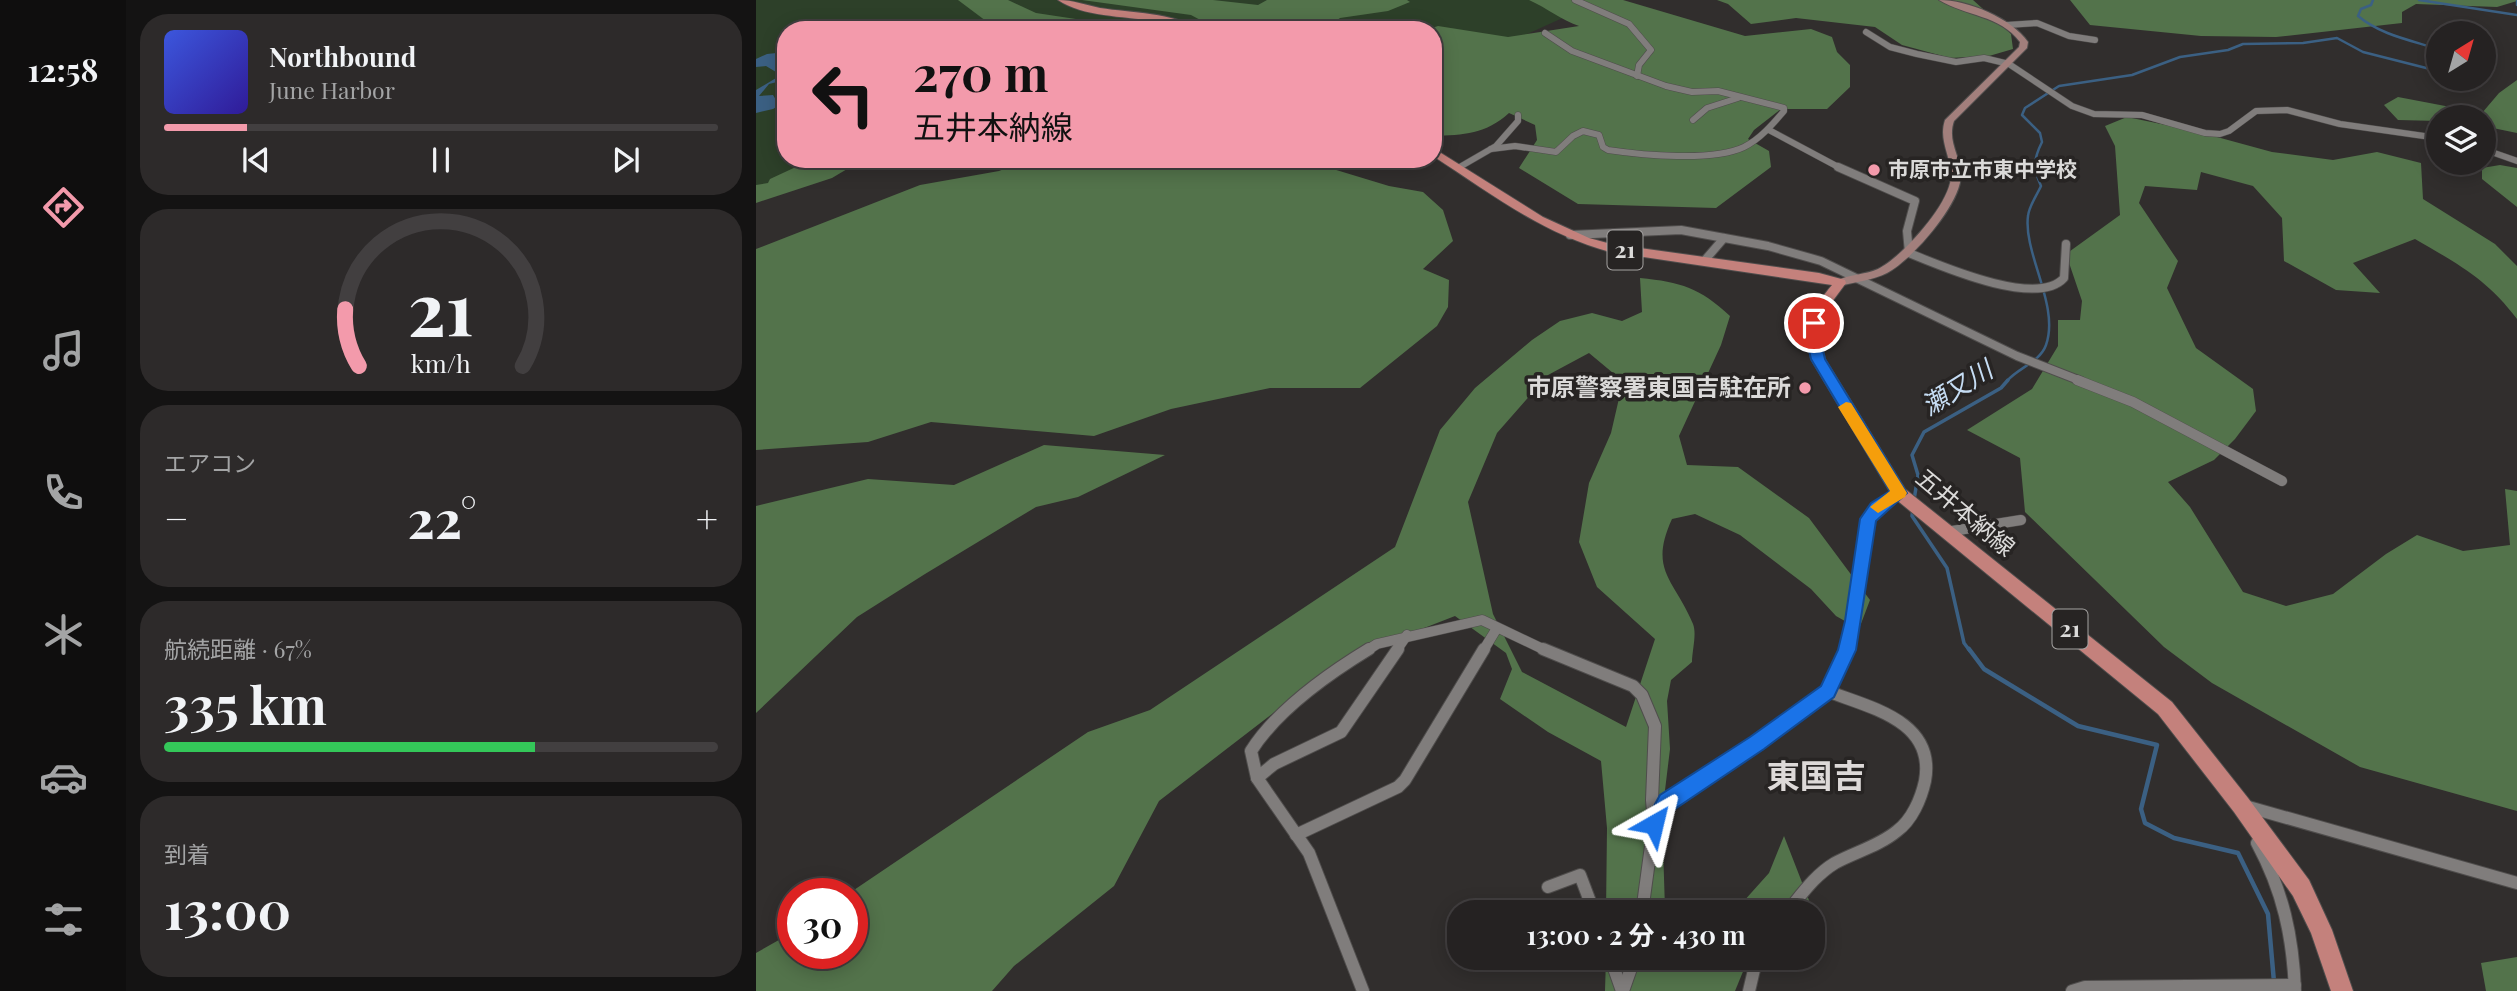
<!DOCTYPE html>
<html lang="ja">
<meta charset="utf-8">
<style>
body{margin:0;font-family:"Playfair Display","Noto Sans JP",serif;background:#2d2a2a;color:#f1f3f6;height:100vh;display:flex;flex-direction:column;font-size:26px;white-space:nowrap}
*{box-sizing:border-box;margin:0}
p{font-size:23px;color:#a3a4a5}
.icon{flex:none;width:38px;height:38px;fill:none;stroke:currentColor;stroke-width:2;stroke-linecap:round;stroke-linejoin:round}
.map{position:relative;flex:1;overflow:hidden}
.side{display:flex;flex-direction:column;gap:14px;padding:14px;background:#141313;width:630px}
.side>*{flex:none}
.banner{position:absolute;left:21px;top:21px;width:665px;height:147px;border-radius:28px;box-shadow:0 4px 18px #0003,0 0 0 2px #423f40;background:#f39aab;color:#111;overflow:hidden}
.needle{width:46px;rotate:37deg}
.controls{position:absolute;left:1670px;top:21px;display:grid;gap:14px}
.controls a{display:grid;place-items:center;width:70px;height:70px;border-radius:50%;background:#252222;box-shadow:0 4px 18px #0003,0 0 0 2px #423f40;font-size:35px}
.speed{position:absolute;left:21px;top:878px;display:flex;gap:14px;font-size:35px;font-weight:700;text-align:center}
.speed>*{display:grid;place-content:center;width:91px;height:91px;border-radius:50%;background:#252222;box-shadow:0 4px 18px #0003,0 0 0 2px #423f40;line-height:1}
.speed .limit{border:10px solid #d22;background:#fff;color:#111}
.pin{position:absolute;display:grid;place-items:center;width:60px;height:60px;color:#fff;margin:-30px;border:4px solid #fff;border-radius:50%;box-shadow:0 2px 7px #0007}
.me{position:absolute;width:77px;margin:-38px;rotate:37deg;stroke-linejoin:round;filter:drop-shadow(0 0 5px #0008)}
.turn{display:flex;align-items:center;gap:24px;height:147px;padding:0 21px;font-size:32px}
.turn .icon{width:91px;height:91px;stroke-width:2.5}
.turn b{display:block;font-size:49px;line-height:60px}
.big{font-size:52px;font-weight:700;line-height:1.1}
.side .widget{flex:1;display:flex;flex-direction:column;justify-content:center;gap:10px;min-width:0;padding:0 24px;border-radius:28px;background:#2d2a2a}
.side .dial{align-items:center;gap:0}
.dial svg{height:182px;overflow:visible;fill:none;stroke:#423f40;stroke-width:7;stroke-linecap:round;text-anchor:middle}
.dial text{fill:#f1f3f6;stroke:none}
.song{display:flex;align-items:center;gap:21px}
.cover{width:84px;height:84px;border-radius:10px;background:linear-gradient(135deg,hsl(230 70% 55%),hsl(250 70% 35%))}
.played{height:7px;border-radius:4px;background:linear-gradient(90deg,#f39aab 15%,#423f40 15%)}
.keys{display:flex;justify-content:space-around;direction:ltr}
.heat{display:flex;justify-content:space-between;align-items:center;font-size:38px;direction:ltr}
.charge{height:10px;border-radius:5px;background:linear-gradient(90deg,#34c759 67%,#423f40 0)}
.trip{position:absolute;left:691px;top:900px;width:378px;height:70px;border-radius:28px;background:#252222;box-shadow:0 4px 18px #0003,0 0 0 2px #423f40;font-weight:700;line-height:70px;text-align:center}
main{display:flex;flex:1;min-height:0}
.menu{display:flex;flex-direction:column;width:126px;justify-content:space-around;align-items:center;background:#0f0e0e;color:#a3a4a5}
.menu .icon{width:49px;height:49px}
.menu .current{color:#f39aab}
.menu b{font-size:32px;color:#f1f3f6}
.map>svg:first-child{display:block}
</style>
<main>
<nav class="menu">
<b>12:58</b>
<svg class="icon current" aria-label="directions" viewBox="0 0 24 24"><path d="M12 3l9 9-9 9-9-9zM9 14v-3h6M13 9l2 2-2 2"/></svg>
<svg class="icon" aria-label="music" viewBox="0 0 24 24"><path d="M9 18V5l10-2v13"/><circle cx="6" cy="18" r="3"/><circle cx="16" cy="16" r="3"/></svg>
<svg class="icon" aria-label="phone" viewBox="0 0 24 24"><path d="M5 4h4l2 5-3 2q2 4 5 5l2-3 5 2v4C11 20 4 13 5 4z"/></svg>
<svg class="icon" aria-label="climate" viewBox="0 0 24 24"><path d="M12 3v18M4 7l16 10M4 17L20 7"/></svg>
<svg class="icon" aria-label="car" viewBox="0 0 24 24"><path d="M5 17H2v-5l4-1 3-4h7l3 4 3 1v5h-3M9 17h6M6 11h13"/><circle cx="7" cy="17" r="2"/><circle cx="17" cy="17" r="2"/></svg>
<svg class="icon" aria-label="filters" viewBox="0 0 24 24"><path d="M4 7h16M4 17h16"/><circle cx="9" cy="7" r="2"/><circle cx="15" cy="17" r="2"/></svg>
</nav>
<section class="side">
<div class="widget">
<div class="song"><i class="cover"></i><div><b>Northbound</b><p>June Harbor</p></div></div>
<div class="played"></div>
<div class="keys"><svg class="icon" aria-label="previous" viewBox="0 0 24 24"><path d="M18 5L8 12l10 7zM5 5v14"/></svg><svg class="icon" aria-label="pause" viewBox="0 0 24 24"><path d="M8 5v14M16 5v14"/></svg><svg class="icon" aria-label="next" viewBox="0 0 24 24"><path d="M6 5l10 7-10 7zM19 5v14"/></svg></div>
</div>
<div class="widget dial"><svg viewBox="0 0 100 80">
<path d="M14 69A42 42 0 1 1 86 69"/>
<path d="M14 69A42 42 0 0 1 8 44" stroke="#f39aab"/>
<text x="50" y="56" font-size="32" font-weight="700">21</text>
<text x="50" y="72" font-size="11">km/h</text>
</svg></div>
<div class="widget"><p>エアコン</p>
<div class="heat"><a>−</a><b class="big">22°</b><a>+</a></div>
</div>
<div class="widget"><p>航続距離 · 67%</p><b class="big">335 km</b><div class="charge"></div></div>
<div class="widget"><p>到着</p><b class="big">13:00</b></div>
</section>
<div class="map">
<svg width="1761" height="991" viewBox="0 0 1761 991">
<rect width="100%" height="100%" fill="#312e2d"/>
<path fill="#2d4029" d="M0,0H802L822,11L727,54L677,30H442L428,22L415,30H30V159H82L0,195Z"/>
<g fill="#53734b" fill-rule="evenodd">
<path d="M202,0H252L280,13L393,30H242Z"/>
<path d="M326,0H457L502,5L511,0H651L654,2L632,11L584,18L576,24L577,30H463L435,15Z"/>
<path d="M773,0H867L989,36L1055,29L1076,37L1081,52L1094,65V87L1071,109H1025L998,130L992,139L1013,151L1015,167L960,208L822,204L763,168L781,140L779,125L753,113C730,134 708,135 677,136V30H670L682,26L752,37L823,26C805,20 791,8 773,0Z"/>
<path d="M961,0H1217L1255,34L1257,49L1233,56L1194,58L1146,45L1119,27L1040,18L995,24L972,4Z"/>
<path d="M1314,0H1761V1L1741,7L1660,4L1646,12V23L1520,37L1445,36L1334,25Z"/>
<path d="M1761,80V133L1727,126V117H1682V121L1642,120L1628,105L1642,97L1726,113L1743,93Z"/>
<path d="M1371,117L1439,131L1516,152L1577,160L1621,152L1665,163L1667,199L1739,244L1761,266V319C1731,279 1702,264 1659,239L1597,263L1624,293L1580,290L1528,261L1526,218L1497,186L1445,172L1441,190L1389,186L1383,203L1422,261L1411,288L1440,348L1497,389L1500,411L1479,439L1458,460L1412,482L1434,507L1487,592L1530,606L1577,594L1630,554L1661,535L1707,551L1754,545L1749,489L1761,491V811L1604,767L1456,683L1408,647L1269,512L1264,458L1211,430L1276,389L1302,346V320H1324L1326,301L1310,254L1364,215L1359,146L1349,126Z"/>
<path d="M57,159H108L76,178L0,203V185L12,183L14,179Z"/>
<path d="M272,159H384L389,162L402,159H544L633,186L667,192L687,210L697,241L667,269L693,280L692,307L681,326L604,388H514L415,409L338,436L175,422L112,442L0,450V249L164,185L243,171Z"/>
<path d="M1744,165L1761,168V207L1726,179V168Z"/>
<path d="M884,278C925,282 944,288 974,316L965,345L923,436L931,465L982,467L1053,518L1114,600L1103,629L1080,616L1055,589L984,535L939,514L916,519C892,571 919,580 937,624C941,634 936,651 936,662L915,680L911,701L914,749L906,815L909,909L914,912H850L851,828L845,761L792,732L744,699L756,669L750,653L699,616L586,660L403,801L358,886L258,966L236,991H0V953L37,932V954H96V894H92L332,732L394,710L639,547L684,430L719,388L776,340L804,321L836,313L866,321L886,312ZM833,353L863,378L864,394L855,433L833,483L823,542L841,587L899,639L870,727L766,672L737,614L712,502L741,433L792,375Z"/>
<path d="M288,445L409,455L322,497L280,507L169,574L101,617L0,713V506L112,479L198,485Z"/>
<path d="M1028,836L1054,903L1038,912H978L1013,873Z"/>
<path d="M850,957H993L979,991H849Z"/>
<path d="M1761,957V991H1730L1725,963Z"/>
</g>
<path fill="#3b6083" d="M30,52V59L19,65L20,68L30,70L29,80L13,84L3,96L17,95L20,100L29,102L17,109L0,113V90L25,75L10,66L0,67V59L11,54Z"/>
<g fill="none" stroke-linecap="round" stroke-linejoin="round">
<g stroke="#3b6083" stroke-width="2.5">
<path d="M1617,0L1615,5L1605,9L1602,16C1625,35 1654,40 1682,49"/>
<path d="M1663,0L1761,15"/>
<path d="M1761,1V5"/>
<path d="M1727,47L1737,46"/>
<path d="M1251,381C1262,368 1284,362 1290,345C1304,306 1267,253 1272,216C1273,206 1281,195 1285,186C1277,168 1277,160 1286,142L1284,133L1266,115L1269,108L1303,86L1376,75L1424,57L1472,50L1487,44L1547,43L1581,38L1607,52L1682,71"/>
</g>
<g stroke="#3b6083" stroke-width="3.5">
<path d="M1158,500L1162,475L1156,455L1168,432L1245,388L1252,380"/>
<path d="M1157,508L1156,516L1191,568L1208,643L1214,651"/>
</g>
<path stroke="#3b6083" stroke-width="4.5" d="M1213,649L1228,669L1322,726L1401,745L1385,809L1389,823L1418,838L1482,853L1512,914L1518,982"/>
<defs>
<g id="street-far3">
<path d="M819,0L873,24L895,50L883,65L881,76"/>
<path d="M1251,25L1281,23L1313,36L1339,40"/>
<path d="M1110,32L1134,47L1161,54L1200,62L1228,58L1253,64L1316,106L1338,114L1386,115L1449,133L1464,134L1473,131L1500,111L1531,110L1584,124L1682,138"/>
<path d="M937,120L951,108L982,98"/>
<path d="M1013,130L1086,169"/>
<path d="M735,149L759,146L800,152L817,136L827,131L843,135L847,147L852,150C886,155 957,162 988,147C1004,139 1016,125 1028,111V108L962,91L936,92L910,86L816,51L789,33"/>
<path d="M1727,149L1761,161"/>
<path d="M702,168L740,146L762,121V115"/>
</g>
<g id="street-far2">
<path d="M1082,167L1159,201L1151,231L1153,253C1185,266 1281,308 1308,278L1310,244"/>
<path d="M814,235L925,230L1012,246L1065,261L1261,356L1325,381"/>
<path d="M949,260L968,238"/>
</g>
<g id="street-far1">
<path d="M1321,380L1377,402L1526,481"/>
<path d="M1190,532L1265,520"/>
<path d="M610,651L621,644L726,620L791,651"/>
<path d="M640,651L651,635"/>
<path d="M727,651L741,628"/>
<path d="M1091,651L1112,519L1121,508L1143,493"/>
</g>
<g id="street">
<path d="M787,649L877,686L886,695L899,726L896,800L898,824L886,912"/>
<path d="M501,778L518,764L585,732L642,649"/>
<path d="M1489,806L1761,883"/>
<path d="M898,824L911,802L1001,743L1071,691L1091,649"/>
<path d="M540,835L642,787L649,780L728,649"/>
<path d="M1501,843C1527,891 1537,937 1539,991"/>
<path d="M792,887L824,875L838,912"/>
<path d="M1031,912C1046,894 1059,875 1079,863C1099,852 1123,846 1141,831C1156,820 1165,799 1169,781C1180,721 1115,708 1071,691"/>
<path d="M854,957L866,991"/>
<path d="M607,991L553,853L501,778L495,751C521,710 572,674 613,649"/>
<path d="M867,991L879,957"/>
<path d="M993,991L1001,957"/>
<path d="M1316,991L1329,987L1539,985"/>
</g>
<path id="secondary" d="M1183,0C1212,0 1255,18 1272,42L1271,48L1198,121C1191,141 1204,155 1205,174C1206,203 1156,260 1131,273C1117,280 1099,282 1084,286L1080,285V281C1093,274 1109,275 1122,269C1146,257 1192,206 1195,178C1196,157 1182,141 1189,120L1263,47L1264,42C1244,15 1209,16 1183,0Z"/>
<g id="primary">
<path d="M302,0C317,0 330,5 344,8C375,13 417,12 444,30C428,30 413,24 397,21C367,16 327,17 302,0Z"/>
<path d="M677,148L787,217L833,238L855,244L1063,273L1089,280L1090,283L1067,314L1063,333L1069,359L1149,489L1416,702L1492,798L1553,880L1576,930L1597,991H1575L1555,933L1537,896L1478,812L1402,714L1137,497L1055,359C1046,320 1052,315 1076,285L854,252C787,234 734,193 677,156Z"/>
</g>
</defs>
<use href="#street-far3" stroke="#4f4d4c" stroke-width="7"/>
<use href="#street-far2" stroke="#4f4d4c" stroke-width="10"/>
<use href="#street-far1" stroke="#4f4d4c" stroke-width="11"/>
<use href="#street" stroke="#4f4d4c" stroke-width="14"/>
<use href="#secondary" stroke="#4f4d4c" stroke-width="2"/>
<use href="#primary" stroke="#4f4d4c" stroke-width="2"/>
<use href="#street-far3" stroke="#807d7c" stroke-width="6"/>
<use href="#street-far2" stroke="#807d7c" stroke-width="8"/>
<use href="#street-far1" stroke="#807d7c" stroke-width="10"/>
<use href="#street" stroke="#807d7c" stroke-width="12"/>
<use href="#secondary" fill="#a27f7c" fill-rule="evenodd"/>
<use href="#primary" fill="#c4817c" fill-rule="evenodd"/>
</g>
<path fill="#1a73e8" stroke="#114b97" stroke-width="2" d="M1058,319L1065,323L1063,333L1069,359L1151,493L1120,521L1100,650L1078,697L1008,749L919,809L905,832L898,834L891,832L888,824L904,795L994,737L1065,686L1082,650L1089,621L1104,519L1115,503L1134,491L1055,359L1049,333L1051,323Z"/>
<path fill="#f59e0b" d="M1090,402L1095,403L1151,493L1149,497L1122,513L1114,507L1134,491L1082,407Z"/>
<g fill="#f39aab" stroke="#272423" stroke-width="2.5">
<circle cx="1118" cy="170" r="7"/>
<circle cx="1049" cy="388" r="7"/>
</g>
<g text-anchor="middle" stroke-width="7" stroke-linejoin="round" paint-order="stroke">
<g font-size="21" font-weight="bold" fill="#dbdad9" stroke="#272423" text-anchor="start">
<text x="1132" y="177">市原市立市東中学校</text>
</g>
<g fill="#272423" stroke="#a5a3a2" stroke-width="2">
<rect x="851.5" y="230.5" width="35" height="39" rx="5"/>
<rect x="1296.5" y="609.5" width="35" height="39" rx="5"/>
</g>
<g font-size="23" font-weight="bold" fill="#dbdad9">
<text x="869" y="258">21</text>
<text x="1314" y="637">21</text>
</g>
<g font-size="24" font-weight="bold" fill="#dbdad9" stroke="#272423" text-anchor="end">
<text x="1035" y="396">市原警察署東国吉駐在所</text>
</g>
<g font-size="24" fill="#dbdad9" stroke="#272423">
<text transform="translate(1209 513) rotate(40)" y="8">五井本納線</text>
</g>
<g font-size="26" font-style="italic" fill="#c6ddf4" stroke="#272423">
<text transform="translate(1201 388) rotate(-32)" y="9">瀬又川</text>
</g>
<g font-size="33" font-weight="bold" fill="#ddd9d8" stroke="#272423">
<text x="1060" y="788">東国吉</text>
</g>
</g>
</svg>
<div class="controls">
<a><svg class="needle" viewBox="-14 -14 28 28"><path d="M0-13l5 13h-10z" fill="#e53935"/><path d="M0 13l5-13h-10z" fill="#a3a4a5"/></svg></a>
<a><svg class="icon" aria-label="layers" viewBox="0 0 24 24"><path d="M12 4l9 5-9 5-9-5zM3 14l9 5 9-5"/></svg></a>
</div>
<div class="speed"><div class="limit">30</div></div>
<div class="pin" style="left:1058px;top:323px;background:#d93025"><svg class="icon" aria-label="arrive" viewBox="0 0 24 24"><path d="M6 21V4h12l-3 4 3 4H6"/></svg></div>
<svg class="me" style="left:898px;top:824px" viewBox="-20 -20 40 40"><path d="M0-17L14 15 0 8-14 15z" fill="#1a73e8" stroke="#fff" stroke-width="4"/></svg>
<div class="trip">13:00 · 2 分 · 430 m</div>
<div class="banner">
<div class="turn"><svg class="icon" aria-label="left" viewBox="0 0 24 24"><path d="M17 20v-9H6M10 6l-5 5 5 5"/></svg><div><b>270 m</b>五井本納線</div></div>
</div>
</div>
</main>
